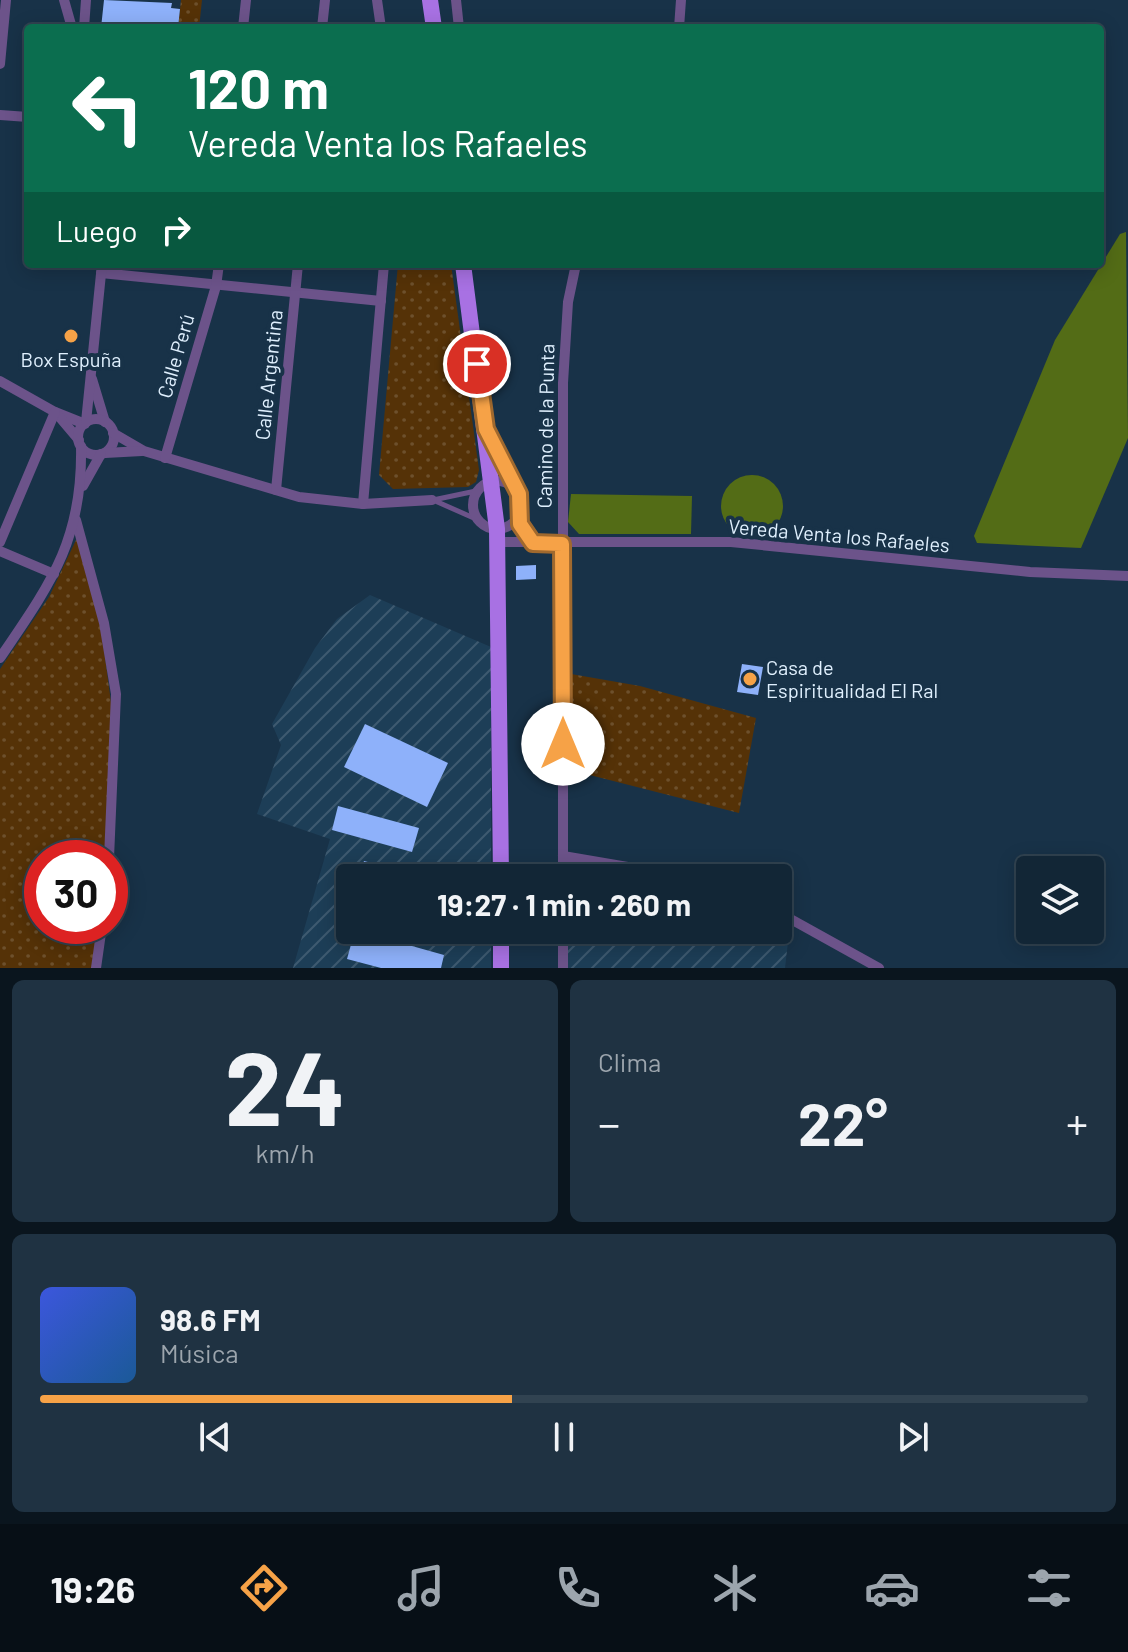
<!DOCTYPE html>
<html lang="es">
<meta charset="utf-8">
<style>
body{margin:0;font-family:Barlow,sans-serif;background:#1f3242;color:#f1f3f6;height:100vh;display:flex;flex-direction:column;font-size:30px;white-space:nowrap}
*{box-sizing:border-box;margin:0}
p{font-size:26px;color:#9ca5ad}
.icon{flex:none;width:44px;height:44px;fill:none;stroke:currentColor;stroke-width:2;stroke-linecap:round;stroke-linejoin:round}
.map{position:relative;height:968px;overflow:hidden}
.side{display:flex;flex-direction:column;gap:12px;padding:12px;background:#0a151e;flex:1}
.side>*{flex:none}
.top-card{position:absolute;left:24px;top:24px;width:1080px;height:244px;border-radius:8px;box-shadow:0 4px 20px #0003,0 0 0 2px #314351;background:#0b6e4f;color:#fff;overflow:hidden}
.tools{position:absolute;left:1016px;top:856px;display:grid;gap:16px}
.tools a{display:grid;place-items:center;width:88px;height:88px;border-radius:8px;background:#122636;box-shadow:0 4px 20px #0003,0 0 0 2px #314351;font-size:40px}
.speed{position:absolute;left:24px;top:840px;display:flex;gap:16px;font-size:40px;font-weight:700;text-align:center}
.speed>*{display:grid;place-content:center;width:104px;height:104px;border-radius:50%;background:#122636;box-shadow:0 4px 20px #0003,0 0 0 2px #314351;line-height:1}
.speed .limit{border:12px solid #d22;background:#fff;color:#111}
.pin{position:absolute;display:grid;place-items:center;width:68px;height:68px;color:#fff;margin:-34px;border:4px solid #fff;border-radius:50%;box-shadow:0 2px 8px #0007}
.me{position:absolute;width:88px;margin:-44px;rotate:0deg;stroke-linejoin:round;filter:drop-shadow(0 0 6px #0008)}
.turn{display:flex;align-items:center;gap:28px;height:168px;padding:0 32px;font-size:36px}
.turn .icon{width:104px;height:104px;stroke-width:2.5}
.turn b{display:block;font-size:56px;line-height:68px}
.then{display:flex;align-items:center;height:76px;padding:0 32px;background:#0003;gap:16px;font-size:30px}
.big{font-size:60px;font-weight:700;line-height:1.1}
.side .card{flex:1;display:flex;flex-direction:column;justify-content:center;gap:12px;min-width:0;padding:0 28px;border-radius:12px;background:#1f3242}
.side .dial{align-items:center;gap:0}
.dial b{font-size:104px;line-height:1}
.song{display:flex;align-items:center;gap:24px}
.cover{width:96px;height:96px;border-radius:12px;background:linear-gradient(135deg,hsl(230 70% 55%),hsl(210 70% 35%))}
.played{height:8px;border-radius:4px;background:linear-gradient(90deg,#f6a247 45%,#314351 45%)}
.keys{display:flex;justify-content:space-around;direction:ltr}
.heat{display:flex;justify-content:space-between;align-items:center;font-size:44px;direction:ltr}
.side .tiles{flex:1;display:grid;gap:12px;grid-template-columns:1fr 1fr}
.card:last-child{grid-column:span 2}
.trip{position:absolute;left:336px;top:864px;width:456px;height:80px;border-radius:8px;background:#122636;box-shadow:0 4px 20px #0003,0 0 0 2px #314351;font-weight:700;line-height:80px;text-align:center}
.dock{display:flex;height:128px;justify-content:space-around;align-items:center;background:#070f16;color:#9ca5ad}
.dock .icon{width:56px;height:56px}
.dock .current{color:#f6a247}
.dock b{font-size:36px;color:#f1f3f6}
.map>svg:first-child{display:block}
</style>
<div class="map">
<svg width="1128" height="968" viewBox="0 0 1128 968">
<defs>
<pattern id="industrial-furrows" width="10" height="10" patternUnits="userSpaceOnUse" patternTransform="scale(2)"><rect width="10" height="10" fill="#1d3e57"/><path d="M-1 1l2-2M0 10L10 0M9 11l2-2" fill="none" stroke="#3e5a70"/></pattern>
<pattern id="green-dots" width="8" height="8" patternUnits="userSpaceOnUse" patternTransform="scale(2)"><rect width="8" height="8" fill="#553207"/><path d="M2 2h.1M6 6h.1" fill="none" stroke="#6d502c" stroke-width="1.8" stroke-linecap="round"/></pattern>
</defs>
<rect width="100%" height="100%" fill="#183248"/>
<g fill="url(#industrial-furrows)">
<path d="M370,595L491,647V878H350V930H491V968H293L330,839L257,814L281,745L272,724L315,648L337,619Z"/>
<path d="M580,861L670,878H568V863Z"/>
<path d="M778,922L788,942L785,968H568V930H778Z"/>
</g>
<g fill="url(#green-dots)">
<path d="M181,0H202L199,28H178Z"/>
<path d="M398,264H451L479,470L476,482L468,487L393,489L379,475Z"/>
<path d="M76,540L79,541L101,627L112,710L105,858H42V926H98L93,968H0V669L49,597Z"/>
<path d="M571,674L640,686L756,718L739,813L570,770Z"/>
</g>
<g fill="#536c16">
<path d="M1126,232L1128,438L1081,548L977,543L974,536L1055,340L1120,234Z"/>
<circle cx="752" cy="506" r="31"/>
<path d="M571,494L692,496L691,534H579L568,522Z"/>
</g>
<g fill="#8eb1fa">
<path d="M104,0L172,3L171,8L180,9L178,28H101Z"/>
<path d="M536,565V579L516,580V566Z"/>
<path d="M742,664L763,667L758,695L737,692Z"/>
<path d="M365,724L448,763L427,807L344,767Z"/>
<path d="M338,806L419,828L412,852L332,830Z"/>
<path d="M364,861L425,877L424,878H359Z"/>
<path d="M355,930L444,955L441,968H381L347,959Z"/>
</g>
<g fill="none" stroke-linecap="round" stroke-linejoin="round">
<g stroke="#6c538a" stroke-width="5">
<path d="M493,445L514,487"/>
<path d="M433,500L476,519"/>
<path d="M433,500L476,491"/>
</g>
<g stroke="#6c538a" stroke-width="10">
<path d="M64,0L72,28"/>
<path d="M377,0L381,28"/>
<path d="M456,0L459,28"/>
<path d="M84,28L86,0"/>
<path d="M243,28L246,0"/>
<path d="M322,28L325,0"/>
<path d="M679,28L681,0"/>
<path d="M0,64L6,0"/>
<path d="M0,115L28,117"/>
<path d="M101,273L381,301"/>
<path d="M92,379L105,422"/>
<path d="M0,381L55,412L85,424"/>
<path d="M57,414L79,440"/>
<circle cx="96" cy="437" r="18"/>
<path d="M86,422L102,264"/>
<path d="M113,433L144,451L299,497L363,504L432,500"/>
<path d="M105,453L142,451"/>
<path d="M165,458L216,286L219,264"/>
<circle cx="497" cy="505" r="24"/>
<path d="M83,486L101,454"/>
<path d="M276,490L298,264"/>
<path d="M363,504L384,264"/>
<path d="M520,513V524L533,543"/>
<path d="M76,520L104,623L116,694L109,858"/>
<path d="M0,542L55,412"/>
<path d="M497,542H731L1030,572L1128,576"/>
<path d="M0,551L54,574"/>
<path d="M0,658C51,583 83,540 81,446"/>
<path d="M563,856L692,878"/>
<path d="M563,878V383L568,302L576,264"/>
<path d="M778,912L879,968"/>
<path d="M563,930V968"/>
<path d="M96,968L102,926"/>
</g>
<g stroke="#a871e3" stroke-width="16">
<path d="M430,0L434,28"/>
<path d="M463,264L497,529L501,878"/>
<path d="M501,930V968"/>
</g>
</g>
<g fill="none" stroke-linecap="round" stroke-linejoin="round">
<defs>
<path id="route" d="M477,364L486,429L519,494L520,524L533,543L562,544L563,744"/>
</defs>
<use href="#route" stroke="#a0692e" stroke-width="20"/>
<use href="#route" stroke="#f6a247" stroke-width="14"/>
</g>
<g fill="#f6a247" stroke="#183248" stroke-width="3">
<circle cx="71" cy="336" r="8"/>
<circle cx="750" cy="679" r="8"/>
</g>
<g text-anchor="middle" stroke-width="8" stroke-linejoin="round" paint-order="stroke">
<g font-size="20" fill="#e0f0fe" stroke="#183248">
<text transform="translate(176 356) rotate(-74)" y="7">Calle Perú</text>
<text transform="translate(269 375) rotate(-84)" y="7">Calle Argentina</text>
<text transform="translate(546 426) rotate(-89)" y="7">Camino de la Punta</text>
<text transform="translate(839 536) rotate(5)" y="7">Vereda Venta los Rafaeles</text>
</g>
<g font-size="20" fill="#e0f0fe" stroke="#183248">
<text x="71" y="367">Box Espuña</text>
<text x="766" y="675" text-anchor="start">Casa de<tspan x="766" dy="23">Espiritualidad El Ral</tspan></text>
</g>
</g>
</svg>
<div class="tools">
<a><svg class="icon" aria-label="layers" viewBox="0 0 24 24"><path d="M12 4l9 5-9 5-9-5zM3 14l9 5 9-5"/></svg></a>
</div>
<div class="speed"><div class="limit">30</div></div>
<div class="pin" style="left:477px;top:364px;background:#d93025"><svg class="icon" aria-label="arrive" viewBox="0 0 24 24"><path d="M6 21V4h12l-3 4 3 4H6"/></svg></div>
<svg class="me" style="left:563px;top:744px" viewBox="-20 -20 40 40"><circle r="19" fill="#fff"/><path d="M0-13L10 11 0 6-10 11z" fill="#f6a247"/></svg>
<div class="trip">19:27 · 1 min · 260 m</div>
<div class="top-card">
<div class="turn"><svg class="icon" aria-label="left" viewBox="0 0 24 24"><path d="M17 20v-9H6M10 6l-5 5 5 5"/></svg><div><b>120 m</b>Vereda Venta los Rafaeles</div></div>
<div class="then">Luego<svg class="icon" aria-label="right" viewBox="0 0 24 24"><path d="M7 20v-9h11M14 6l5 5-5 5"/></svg></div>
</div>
</div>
<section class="side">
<div class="tiles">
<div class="card dial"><b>24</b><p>km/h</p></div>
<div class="card"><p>Clima</p>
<div class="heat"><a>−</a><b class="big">22°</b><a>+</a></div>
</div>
<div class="card">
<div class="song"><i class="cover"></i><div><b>98.6 FM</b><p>Música</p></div></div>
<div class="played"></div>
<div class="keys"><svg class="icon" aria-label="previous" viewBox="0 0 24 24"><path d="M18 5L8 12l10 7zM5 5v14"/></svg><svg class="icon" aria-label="pause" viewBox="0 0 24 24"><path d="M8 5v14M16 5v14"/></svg><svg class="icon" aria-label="next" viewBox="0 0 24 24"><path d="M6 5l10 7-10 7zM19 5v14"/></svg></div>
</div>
</div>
</section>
<nav class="dock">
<b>19:26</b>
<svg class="icon current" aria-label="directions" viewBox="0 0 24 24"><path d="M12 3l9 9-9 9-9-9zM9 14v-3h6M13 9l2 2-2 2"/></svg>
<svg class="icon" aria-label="music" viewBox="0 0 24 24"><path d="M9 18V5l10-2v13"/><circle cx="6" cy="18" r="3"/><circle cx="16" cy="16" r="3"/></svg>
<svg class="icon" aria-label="phone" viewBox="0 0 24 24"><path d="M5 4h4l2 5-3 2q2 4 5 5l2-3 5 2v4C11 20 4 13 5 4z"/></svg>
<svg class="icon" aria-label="climate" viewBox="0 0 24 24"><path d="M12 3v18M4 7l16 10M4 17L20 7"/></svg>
<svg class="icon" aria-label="car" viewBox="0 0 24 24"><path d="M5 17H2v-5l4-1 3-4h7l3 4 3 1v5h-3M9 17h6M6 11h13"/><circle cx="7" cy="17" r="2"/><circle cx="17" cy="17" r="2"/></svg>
<svg class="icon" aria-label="filters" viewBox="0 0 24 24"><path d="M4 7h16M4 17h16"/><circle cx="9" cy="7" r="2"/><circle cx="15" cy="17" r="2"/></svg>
</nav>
